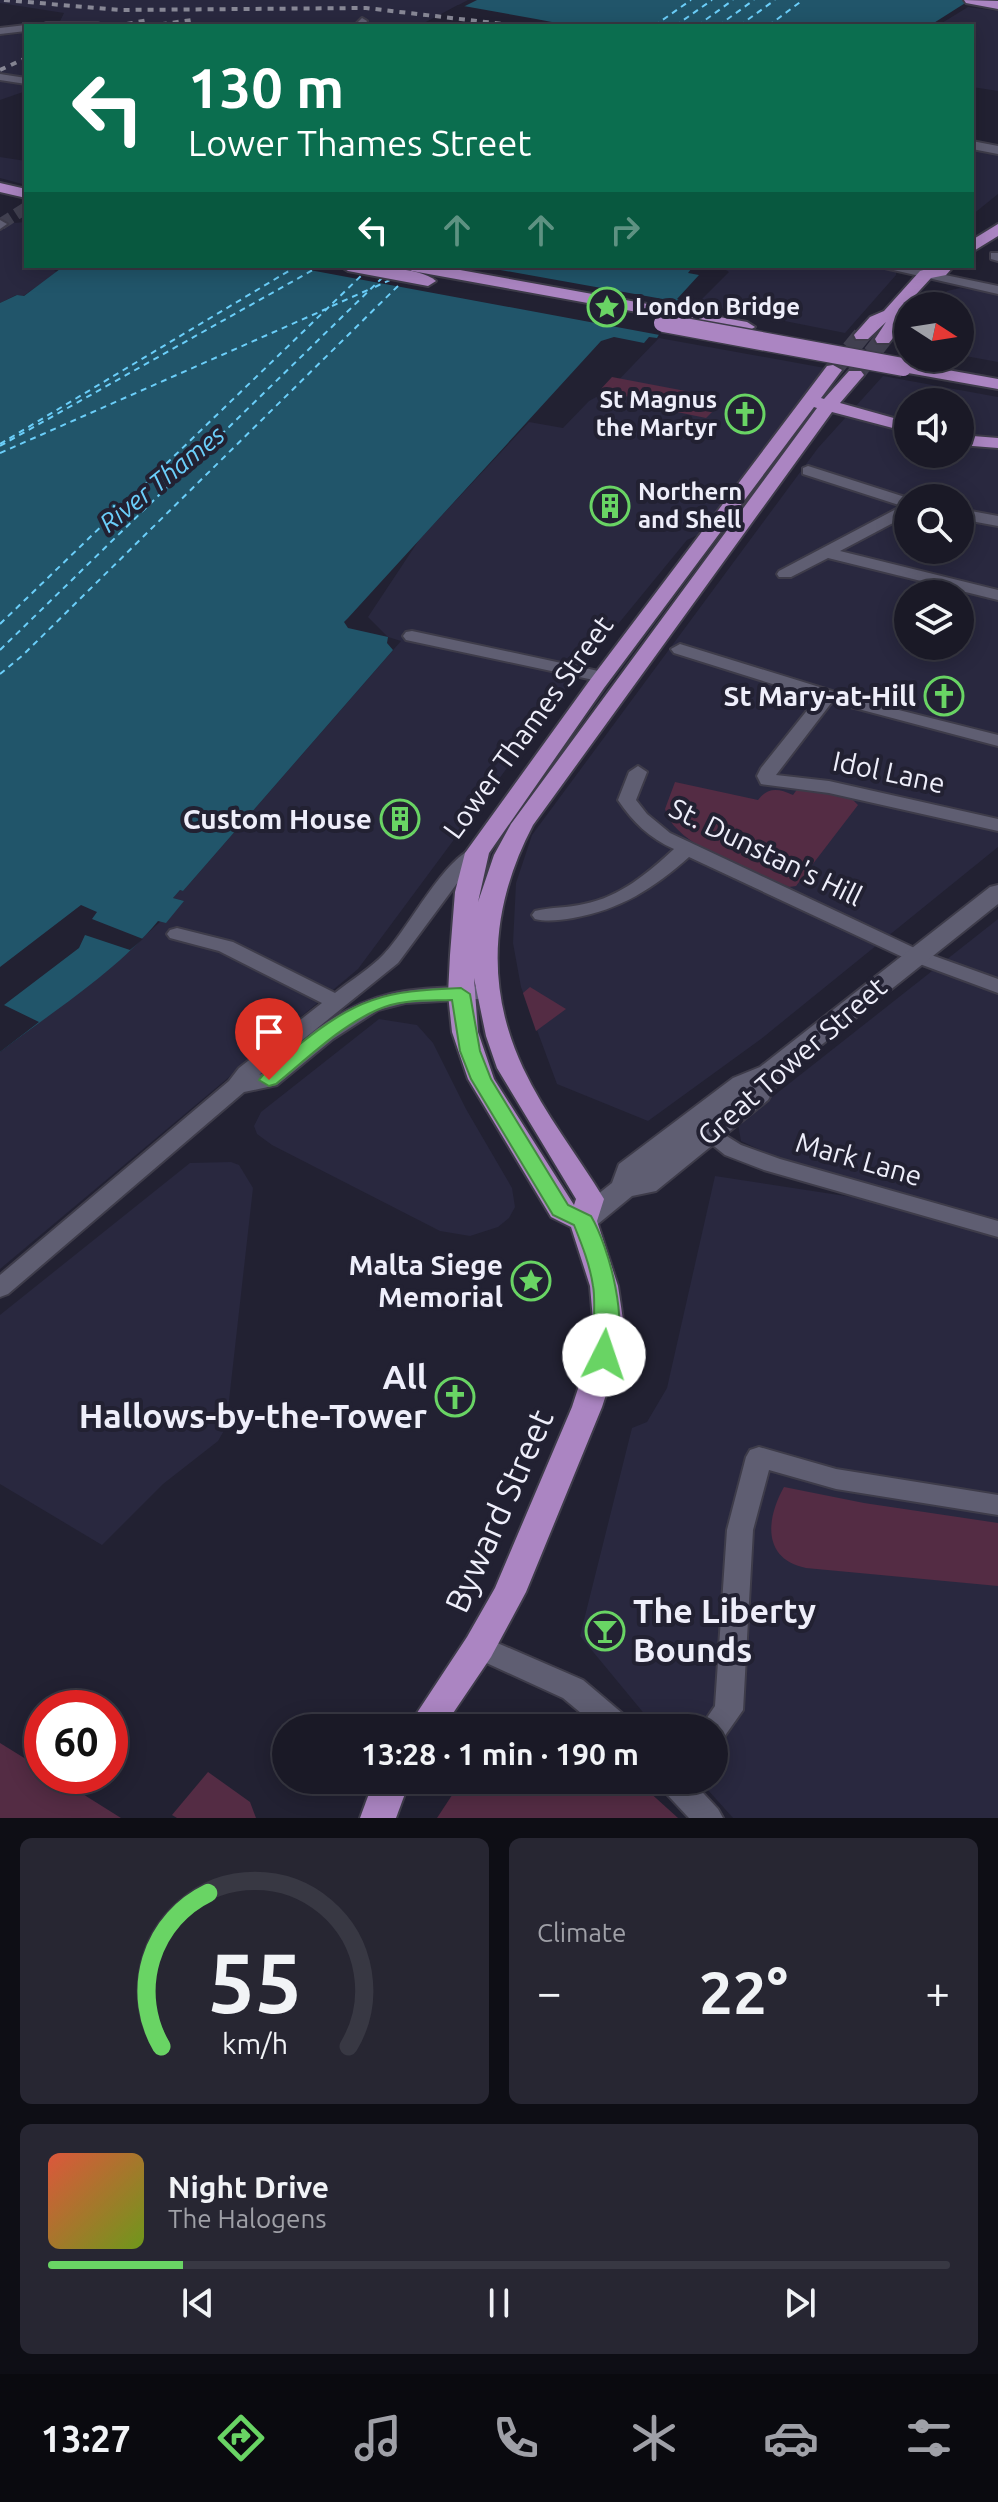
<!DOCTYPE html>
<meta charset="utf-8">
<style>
body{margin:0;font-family:Ubuntu,sans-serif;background:#272632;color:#f1f3f6;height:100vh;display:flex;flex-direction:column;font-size:30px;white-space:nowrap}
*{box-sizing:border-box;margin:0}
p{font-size:26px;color:#9fa0a7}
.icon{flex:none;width:44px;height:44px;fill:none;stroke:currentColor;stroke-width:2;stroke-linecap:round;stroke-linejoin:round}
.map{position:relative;height:1818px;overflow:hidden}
.side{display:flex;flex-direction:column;gap:20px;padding:20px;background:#0e0e15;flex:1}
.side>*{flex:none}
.banner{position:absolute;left:24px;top:24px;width:950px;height:244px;border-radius:0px;box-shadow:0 4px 20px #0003,0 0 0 2px #383843;background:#0b6e4f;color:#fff;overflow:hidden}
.needle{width:52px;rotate:102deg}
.controls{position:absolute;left:894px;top:292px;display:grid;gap:16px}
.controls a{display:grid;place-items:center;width:80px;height:80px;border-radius:50%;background:#1a1926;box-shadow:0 4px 20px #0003,0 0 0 2px #383843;font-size:40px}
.speed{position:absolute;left:24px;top:1690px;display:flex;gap:16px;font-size:40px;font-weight:700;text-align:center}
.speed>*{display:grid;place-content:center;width:104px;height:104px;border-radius:50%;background:#1a1926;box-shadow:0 4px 20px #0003,0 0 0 2px #383843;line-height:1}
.speed .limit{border:12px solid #d22;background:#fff;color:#111}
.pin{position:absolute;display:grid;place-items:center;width:68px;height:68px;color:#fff;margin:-82px -34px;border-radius:50% 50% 50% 0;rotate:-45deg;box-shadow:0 0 8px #0007}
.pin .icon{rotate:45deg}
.me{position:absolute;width:88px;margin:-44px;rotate:4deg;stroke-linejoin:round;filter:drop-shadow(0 0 6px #0008)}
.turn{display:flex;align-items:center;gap:28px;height:168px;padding:0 32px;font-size:36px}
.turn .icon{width:104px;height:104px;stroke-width:2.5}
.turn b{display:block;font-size:56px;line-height:68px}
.lanes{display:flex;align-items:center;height:76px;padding:0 32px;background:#0003;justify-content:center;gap:40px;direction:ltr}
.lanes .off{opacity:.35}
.big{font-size:60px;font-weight:600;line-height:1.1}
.side .card{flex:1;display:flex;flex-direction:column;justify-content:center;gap:12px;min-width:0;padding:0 28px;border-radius:12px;background:#272632}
.side .dial{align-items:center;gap:0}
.dial svg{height:208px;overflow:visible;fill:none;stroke:#383843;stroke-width:7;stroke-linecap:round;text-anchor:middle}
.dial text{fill:#f1f3f6;stroke:none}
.song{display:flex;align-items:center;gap:24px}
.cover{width:96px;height:96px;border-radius:12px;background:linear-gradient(135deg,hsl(10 70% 55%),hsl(80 70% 35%))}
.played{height:8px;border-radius:4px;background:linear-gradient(90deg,#69d464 15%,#383843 15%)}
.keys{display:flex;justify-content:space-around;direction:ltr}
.heat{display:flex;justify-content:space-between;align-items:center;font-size:44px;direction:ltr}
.side .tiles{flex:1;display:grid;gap:20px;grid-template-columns:1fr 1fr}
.card:last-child{grid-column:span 2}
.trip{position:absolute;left:272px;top:1714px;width:456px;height:80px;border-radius:40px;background:#1a1926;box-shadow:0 4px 20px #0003,0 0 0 2px #383843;font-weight:600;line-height:80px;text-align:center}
.tabs{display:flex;height:128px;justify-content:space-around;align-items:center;background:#0a0a0f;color:#9fa0a7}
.tabs .icon{width:56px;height:56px}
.tabs .active{color:#69d464}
.tabs b{font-size:36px;color:#f1f3f6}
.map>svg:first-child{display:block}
</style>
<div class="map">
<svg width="998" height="1818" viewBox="0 0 998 1818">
<rect width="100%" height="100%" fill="#222132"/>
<g fill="#29283f" fill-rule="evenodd">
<path d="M0,0H468L418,26H119L59,23L64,13L0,3Z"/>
<path d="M968,7L998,11V91L972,87V26H937Z"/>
<path d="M26,33V91L0,100V36Z"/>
<path d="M972,145L998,150V194L972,215Z"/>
<path d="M0,157L26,161V185L0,178Z"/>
<path d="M26,222V266H61L54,271L58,272L23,296L16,295L0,303V224Z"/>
<path d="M720,266H897L896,275L845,333L705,305L702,299L729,272Z"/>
<path d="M960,288L998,293V362L960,355V306H935L947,291Z"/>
<path d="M659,338L825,368L700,534L687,540L573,679L358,969L0,1269V1052L104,973L183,901L173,898L180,890L183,891L401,641L388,637L368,617L419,540L529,422L563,428L589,401L609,390Z"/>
<path d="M883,376L998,397V847L761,1039L648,1121L557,1084L521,987L513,943L516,883L532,835L818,448ZM908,402H960V454H908ZM908,498H960V550H908ZM908,594H960V646H908Z"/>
<path d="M998,919V1221L768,1154L741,1141L738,1124Z"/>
<path d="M379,1019L417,1025L433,1043L466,1109L512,1188L515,1207L509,1218L498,1227L470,1236L440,1231L272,1145L257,1134L254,1126L261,1112Z"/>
<path d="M231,1162L239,1165L253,1188L226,1427L218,1441L163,1484L102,1545L0,1484V1315L190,1163Z"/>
<path d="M715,1176L865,1199L998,1238V1818H733L699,1780H714V1728H656L580,1636L632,1428L647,1422L667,1388Z"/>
</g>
<g fill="#542c44">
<path d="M612,377L696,393L686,403L715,409L706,418L677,412L681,407L599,391Z"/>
<path d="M675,782L758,800C768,787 778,788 793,795L798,788L849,796L858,805L796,886L789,887C756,871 674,847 665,809Z"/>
<path d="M530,987L566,1009L536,1031L523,993Z"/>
<path d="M784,1487L864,1503L998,1523V1586L806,1568C762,1559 766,1519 784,1487Z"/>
<path d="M0,1743L42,1769V1776H54L121,1818H0Z"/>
<path d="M208,1772L250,1802L256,1818H177L172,1815Z"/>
<path d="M462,1780H636L678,1818H437Z"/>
</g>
<g fill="#21556a">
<path d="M477,0H970L929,26H523L535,19L508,26H425Z"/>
<path d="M64,266H683L691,269L688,273L699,275L677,299L682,301L677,302L657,338L649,337L644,343L614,337L601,341L348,618L344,622L348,628L388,637L387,643L393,650L183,891L180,890L173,898L184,901L166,923L158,921C115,973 53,1011 0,1052V303L17,295L24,296Z"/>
</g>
<g fill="#222132">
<path d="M458,5L536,19L573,26H421Z"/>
<path d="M288,266H478L685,303L658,328L665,330V336Z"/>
<path d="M81,905L97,912L92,919L143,939L130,950L85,935L79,948L4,1005L39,1022L0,1052V967Z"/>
</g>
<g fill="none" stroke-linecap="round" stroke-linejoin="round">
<g stroke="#6bcef9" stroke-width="2" stroke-dasharray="6 5" stroke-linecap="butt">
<path d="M654,26L691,0"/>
<path d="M675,26L712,0"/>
<path d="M697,26L733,0"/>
<path d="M718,26L754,0"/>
<path d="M739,26L775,0"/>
<path d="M768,26L803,0"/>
<path d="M375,287L392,279"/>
<path d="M332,306L370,289"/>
<path d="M0,444L297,266"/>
<path d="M0,446L320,266"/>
<path d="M0,453L326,309"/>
<path d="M0,624L365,272"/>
<path d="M0,650L383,277"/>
<path d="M0,674L23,655L403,281"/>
</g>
<path stroke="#414050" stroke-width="12" stroke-dasharray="12 6" stroke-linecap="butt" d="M1,224L26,208"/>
<g stroke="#414050" stroke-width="18" stroke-dasharray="18 9" stroke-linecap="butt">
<path d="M833,370L862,335"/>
<path d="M855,375L883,339"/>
</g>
<defs>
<g id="street">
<path d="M362,18L367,21L364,26H354Z"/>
<path d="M46,23H98L103,26H41Z"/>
<path d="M26,25L30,26H26V31L0,34V28Z"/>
<path d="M0,74L26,78V84L0,80Z"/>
<path d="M972,141L998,146V154L972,149Z"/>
<path d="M0,220L7,224L0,229Z"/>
<path d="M991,253H998V261L991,259Z"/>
<path d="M876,266H902L998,286V294Z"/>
<path d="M808,466L908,498V515L840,551L998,590V600L828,558L791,577H779L777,574L779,571L902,506L803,474V468Z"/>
<path d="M960,509L998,516V526L960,519Z"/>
<path d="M412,631L603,672L612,677L603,682L406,640L403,636L406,632Z"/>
<path d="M680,644L871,703L998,735V746L832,702L776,775L829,781L998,819V831L829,793L761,784L757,776L761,768L817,698L674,653L671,649Z"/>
<path d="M638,766L647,772L636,800L647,814L670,833L923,952L998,979V993L909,960L689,857C654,888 620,910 573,918C561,920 547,922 535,919L532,915L535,911C551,907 568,908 584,904C620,897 648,873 674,849C649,838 633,822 618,800L629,772Z"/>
<path d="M477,847L487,853L461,878L398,963L259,1075C280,1066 298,1043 317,1029C379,985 416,989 488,986L498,993L495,998L405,1003L378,1010L333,1039L277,1085L244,1092L8,1294L0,1297V1275L229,1081L239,1068L322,1003L219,951L170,938L167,934L170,930L177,928L233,942L335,993C351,980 370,969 384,954C408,930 445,855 477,847Z"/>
<path d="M709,1125L741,1145L780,1159L998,1221V1237L764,1170L725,1155L698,1133L701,1128Z"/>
<path d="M759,1447L836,1469L998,1495V1515L836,1489L769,1470L753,1530L743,1710L724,1737L714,1740V1728H700L715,1706L727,1530L746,1457L750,1450Z"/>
<path d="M479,1635L583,1680L629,1719L633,1728H599L563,1698L469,1655L465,1647L469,1639Z"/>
<path d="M657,1780H691L718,1809L723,1818H689L662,1789Z"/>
</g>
<path id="secondary" d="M998,885V904L780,1078L768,1100L656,1191L632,1196L593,1228L583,1231L573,1228L569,1221L573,1214L612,1183L619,1164L733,1078L760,1067L990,887Z"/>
<g id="primary">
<path d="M964,0L998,1V9L966,3Z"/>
<path d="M0,183L26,189V198L0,192Z"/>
<path d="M998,224V236L972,252V240Z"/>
<path d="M340,266C363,266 419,266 436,281L428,286L348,271Z"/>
<path d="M404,266H438L747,322L755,327L747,332L412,271Z"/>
<path d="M937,266H954L946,275L931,278L898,314L904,324L889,343H877L875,339L886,322L868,339H856L854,335L870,317L884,311L920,271Z"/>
<path d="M903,362L998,379V389L897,371L894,367L897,363Z"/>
<path d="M833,365L842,370L821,398L824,399L849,371H861L864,375L840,403L908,422V432L832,412L533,825C492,903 484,985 523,1068C544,1113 578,1156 604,1199L597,1221L618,1286L623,1320L619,1355L602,1407L526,1592L491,1657L443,1728H407L467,1637L495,1588L572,1407L589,1355L593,1320L590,1286L571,1227L551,1217L468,1079L452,1032L448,994L450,955L455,892L465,853L590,680L827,366ZM814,407L817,408L511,824L494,855L478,902L489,853L604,688ZM474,978L486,1036L497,1068L576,1199L574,1205L494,1079L478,1032Z"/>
<path d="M960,435L998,438V448L960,445Z"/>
<path d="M374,1780H410L396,1818H360Z"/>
</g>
</defs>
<use href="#street" stroke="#3e3c4a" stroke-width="4"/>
<use href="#secondary" stroke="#3e3c4a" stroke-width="4"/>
<use href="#primary" stroke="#3e3c4a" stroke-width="4"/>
<use href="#street" fill="#5f5e72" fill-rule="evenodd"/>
<use href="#secondary" fill="#5f5e72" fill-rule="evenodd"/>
<use href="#primary" fill="#ab85c2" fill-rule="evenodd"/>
<g stroke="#888896" stroke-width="4" stroke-dasharray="6 6" stroke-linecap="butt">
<path d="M4,0L120,10L366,8L520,26"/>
<path d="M115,26L149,20"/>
<path d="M149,26L192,20"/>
<path d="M0,70L26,58"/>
</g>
<defs>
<path id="primary-bridge" d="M663,323L903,367"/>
</defs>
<use href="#primary-bridge" stroke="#3e3c4a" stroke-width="21" stroke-linecap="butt"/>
<use href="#primary-bridge" stroke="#ab85c2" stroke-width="18"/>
</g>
<path fill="#69d464" stroke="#448a41" stroke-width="2" d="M461,988L470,994L480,1051L491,1079L568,1205L591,1216C609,1247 631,1326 612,1361L604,1363L596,1361C590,1350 597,1304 593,1286C590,1265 582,1245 574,1225L553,1215L471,1079L460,1051L452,1000C427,1001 400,999 377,1010C340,1026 307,1059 276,1084L269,1086L259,1080C268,1067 284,1057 296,1047C357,998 383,991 461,988Z"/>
<defs>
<symbol id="sight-ring" viewBox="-11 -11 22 22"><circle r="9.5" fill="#222132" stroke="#69d464" stroke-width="1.5"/><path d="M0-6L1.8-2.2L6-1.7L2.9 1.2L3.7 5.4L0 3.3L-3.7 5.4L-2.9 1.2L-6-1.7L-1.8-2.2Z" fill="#69d464"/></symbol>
<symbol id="church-ring" viewBox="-11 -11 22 22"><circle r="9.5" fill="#222132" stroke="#69d464" stroke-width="1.5"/><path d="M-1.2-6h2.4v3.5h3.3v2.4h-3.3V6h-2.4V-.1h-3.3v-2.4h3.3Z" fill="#69d464"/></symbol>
<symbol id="building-ring" viewBox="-11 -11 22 22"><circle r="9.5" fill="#222132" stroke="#69d464" stroke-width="1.5"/><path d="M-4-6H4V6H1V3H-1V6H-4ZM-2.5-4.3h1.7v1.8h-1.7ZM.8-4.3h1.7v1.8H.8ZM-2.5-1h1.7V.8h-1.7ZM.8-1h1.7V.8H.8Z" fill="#69d464"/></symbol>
<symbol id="bar-ring" viewBox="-11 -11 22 22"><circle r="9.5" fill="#222132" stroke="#69d464" stroke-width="1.5"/><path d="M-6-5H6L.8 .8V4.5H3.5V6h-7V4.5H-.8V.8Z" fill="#69d464"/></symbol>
</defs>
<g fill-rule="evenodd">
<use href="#sight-ring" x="585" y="285" width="44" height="44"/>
<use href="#church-ring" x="723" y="392" width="44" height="44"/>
<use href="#building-ring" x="588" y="484" width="44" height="44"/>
<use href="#church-ring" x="922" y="674" width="44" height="44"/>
<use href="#building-ring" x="378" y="797" width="44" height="44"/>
<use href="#sight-ring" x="509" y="1259" width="44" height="44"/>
<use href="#church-ring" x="433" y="1375" width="44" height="44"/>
<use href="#bar-ring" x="583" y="1609" width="44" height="44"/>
</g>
<g text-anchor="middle" stroke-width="8" stroke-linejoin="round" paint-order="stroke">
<g font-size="24" font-weight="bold" fill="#eeeefa" stroke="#222132" text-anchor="start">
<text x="635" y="315">London Bridge</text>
<text x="717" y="408" text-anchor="end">St Magnus<tspan x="717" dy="28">the Martyr</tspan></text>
<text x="638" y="500">Northern<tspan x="638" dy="28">and Shell</tspan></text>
</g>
<g font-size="26" font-style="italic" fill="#6bcef9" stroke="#222132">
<text transform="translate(162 479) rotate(-39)" y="9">River Thames</text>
</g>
<g font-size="28" font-weight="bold" fill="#eeeefa" stroke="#222132" text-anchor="end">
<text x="916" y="706">St Mary-at-Hill</text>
<text x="372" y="829">Custom House</text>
<text x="503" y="1275">Malta Siege<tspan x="503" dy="32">Memorial</tspan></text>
</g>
<g font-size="28" fill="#eeeefa" stroke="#222132">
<text transform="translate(528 727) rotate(-54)" y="10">Lower Thames Street</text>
<text transform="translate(889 772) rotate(12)" y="10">Idol Lane</text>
<text transform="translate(766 852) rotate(26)" y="10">St. Dunstan's Hill</text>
<text transform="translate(792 1061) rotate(-41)" y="10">Great Tower Street</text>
<text transform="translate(859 1159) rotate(16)" y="10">Mark Lane</text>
</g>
<g font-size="34" font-weight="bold" fill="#eeeefa" stroke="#222132" text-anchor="end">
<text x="427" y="1389">All<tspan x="427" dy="39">Hallows-by-the-Tower</tspan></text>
<text x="633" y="1623" text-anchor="start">The Liberty<tspan x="633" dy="39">Bounds</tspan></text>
</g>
<g font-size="34" fill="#eeeefa" stroke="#222132">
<text transform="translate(499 1511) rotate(-66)" y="12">Byward Street</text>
</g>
</g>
</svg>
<div class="controls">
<a><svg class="needle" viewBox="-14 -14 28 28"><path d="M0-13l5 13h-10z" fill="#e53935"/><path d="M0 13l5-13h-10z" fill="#9fa0a7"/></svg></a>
<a><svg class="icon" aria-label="sound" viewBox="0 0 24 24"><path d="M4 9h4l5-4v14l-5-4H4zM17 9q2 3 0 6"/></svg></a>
<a><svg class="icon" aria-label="search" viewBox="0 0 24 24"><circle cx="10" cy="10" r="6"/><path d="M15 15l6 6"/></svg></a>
<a><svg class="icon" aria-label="layers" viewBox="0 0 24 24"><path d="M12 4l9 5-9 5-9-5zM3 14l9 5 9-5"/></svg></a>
</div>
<div class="speed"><div class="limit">60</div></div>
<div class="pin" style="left:269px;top:1080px;background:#d93025"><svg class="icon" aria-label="arrive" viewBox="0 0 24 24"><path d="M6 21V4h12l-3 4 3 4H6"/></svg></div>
<svg class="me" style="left:604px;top:1355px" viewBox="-20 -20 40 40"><circle r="19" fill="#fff"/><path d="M0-13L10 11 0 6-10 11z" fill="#69d464"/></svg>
<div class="trip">13:28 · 1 min · 190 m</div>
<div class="banner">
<div class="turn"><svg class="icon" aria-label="left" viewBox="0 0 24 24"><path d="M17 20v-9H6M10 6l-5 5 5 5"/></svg><div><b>130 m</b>Lower Thames Street</div></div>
<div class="lanes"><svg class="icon" aria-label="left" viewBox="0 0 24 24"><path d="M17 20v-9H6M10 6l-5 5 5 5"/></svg><svg class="icon off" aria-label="ahead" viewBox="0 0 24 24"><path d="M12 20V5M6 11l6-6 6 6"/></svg><svg class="icon off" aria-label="ahead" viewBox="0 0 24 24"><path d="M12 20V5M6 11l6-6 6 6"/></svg><svg class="icon off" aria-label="right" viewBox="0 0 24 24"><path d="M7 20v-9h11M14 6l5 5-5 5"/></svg></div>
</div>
</div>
<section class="side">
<div class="tiles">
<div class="card dial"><svg viewBox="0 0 100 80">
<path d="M14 69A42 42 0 1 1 86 69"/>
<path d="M14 69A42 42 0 0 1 32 10" stroke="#69d464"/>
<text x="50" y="56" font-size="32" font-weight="700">55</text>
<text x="50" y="72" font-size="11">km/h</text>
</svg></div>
<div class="card"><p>Climate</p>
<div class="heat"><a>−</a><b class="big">22°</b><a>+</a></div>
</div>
<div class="card">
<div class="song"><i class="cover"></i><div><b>Night Drive</b><p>The Halogens</p></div></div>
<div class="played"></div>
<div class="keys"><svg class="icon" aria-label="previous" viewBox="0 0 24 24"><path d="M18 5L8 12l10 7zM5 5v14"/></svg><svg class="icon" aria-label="pause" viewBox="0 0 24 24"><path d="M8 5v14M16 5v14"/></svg><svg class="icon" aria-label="next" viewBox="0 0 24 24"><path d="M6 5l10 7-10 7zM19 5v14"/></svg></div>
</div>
</div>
</section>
<nav class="tabs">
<b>13:27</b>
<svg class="icon active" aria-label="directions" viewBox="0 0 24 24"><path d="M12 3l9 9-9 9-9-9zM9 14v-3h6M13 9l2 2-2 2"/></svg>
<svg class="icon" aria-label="music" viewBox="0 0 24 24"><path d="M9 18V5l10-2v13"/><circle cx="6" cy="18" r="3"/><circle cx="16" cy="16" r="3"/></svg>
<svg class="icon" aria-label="phone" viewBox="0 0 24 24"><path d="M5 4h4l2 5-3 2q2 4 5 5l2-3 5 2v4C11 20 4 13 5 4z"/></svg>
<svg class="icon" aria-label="climate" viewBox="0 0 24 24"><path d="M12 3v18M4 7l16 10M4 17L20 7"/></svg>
<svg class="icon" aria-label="car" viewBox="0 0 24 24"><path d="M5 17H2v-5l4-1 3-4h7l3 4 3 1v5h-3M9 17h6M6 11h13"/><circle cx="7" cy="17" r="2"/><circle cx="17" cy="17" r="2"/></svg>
<svg class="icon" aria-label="filters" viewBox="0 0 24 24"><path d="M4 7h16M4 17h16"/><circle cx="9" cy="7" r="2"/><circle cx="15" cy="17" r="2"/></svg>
</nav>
